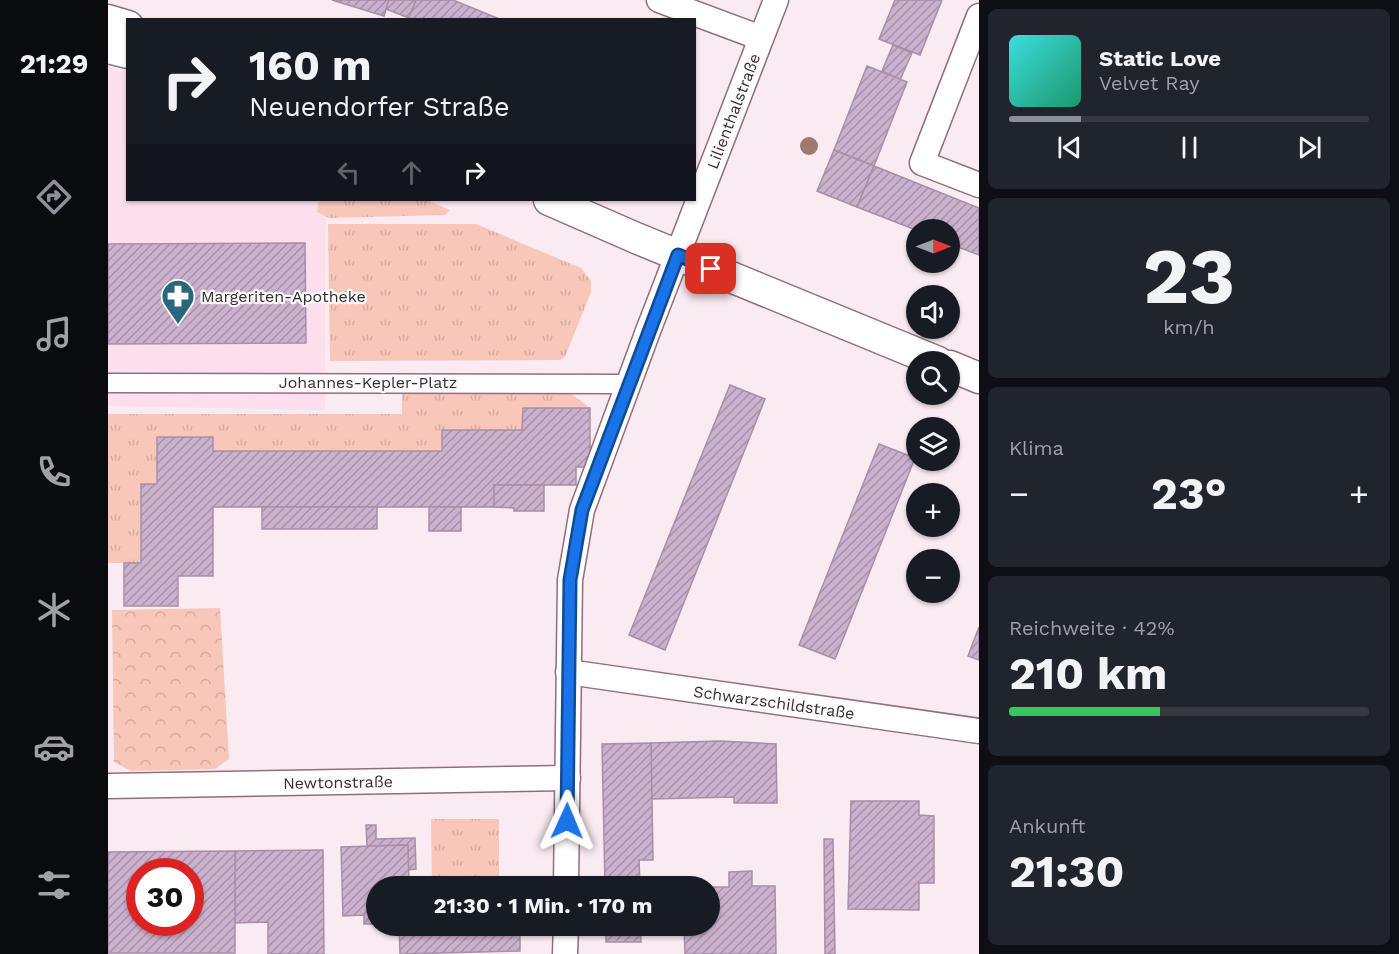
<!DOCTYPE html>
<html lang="de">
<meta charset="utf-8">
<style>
body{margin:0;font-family:"Work Sans",sans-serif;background:#20242c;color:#f1f3f6;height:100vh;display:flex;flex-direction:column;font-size:22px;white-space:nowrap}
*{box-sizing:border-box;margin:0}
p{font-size:20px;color:#9ea1a6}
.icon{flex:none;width:33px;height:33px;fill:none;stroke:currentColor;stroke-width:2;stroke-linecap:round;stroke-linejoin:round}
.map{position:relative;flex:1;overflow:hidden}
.sheet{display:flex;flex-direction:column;gap:9px;padding:9px;background:#0d0f14;width:420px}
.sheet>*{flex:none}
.guide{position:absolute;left:18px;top:18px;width:570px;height:183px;border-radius:0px;box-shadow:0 2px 4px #0004;background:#171b24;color:#f1f3f6;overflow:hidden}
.needle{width:39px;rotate:90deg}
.fabs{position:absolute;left:798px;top:219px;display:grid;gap:12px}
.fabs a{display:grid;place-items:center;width:54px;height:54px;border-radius:50%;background:#171b24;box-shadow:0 2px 4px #0004;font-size:30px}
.speed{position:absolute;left:18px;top:858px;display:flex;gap:12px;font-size:30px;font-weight:700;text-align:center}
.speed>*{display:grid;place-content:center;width:78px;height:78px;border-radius:50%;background:#171b24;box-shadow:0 2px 4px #0004;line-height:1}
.speed .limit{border:9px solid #d22;background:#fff;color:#111}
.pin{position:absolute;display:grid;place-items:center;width:51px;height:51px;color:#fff;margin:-26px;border-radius:12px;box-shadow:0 3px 9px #0006}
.me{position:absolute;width:66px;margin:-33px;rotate:1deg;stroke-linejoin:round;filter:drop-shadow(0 0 4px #0008)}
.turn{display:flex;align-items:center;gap:21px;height:126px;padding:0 24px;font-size:27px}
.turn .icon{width:78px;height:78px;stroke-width:2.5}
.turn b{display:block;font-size:42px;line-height:51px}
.lanes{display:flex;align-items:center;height:57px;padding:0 24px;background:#0003;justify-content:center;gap:30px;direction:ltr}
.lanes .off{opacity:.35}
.big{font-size:45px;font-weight:700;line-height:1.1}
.sheet .widget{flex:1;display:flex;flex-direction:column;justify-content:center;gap:9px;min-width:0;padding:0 21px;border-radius:9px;background:#20242c}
.sheet .dial{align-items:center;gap:0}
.dial b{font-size:78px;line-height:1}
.song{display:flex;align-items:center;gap:18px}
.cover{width:72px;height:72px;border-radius:9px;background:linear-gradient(135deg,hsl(180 70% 55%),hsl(160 70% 35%))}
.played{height:6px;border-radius:3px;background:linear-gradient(90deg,#8c9099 20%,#363941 20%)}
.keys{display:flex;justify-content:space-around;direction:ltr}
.heat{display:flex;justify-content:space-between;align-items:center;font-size:33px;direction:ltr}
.charge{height:9px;border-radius:4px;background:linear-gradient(90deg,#34c759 42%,#363941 0)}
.trip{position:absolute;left:258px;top:876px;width:354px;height:60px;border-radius:30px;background:#171b24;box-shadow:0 2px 4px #0004;font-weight:700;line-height:60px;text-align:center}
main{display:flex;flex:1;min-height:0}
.menu{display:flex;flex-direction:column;width:108px;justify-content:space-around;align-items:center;background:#090b0e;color:#9ea1a6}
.menu .icon{width:42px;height:42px}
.menu .active{color:#8c9099}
.menu b{font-size:27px;color:#f1f3f6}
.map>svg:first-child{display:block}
</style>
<main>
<nav class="menu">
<b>21:29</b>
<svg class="icon active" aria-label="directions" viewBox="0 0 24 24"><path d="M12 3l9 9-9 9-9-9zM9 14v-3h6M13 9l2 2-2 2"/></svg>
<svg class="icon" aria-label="music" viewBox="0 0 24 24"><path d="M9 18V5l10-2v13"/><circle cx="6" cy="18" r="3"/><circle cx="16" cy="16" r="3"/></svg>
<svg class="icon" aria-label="phone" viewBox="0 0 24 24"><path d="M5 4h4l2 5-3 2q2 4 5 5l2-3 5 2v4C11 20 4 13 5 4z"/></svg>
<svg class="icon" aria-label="climate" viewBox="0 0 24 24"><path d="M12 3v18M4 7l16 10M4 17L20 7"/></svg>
<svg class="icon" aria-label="car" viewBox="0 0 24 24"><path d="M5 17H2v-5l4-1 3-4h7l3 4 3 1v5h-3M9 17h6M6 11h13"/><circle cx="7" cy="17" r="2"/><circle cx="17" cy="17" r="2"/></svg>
<svg class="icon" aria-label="filters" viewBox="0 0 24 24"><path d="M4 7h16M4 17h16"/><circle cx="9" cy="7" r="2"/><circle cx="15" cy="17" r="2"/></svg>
</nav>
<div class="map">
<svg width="871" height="954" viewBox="0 0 871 954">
<defs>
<pattern id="grass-tufts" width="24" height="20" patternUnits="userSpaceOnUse" patternTransform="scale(1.5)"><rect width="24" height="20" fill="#f8c7b9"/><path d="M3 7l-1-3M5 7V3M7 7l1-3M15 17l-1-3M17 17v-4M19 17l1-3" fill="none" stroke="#d5aba0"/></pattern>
<pattern id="forest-crowns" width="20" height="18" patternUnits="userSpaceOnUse" patternTransform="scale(1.5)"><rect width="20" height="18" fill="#f8c7b9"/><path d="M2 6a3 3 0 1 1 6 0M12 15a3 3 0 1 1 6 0" fill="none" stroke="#d5aba0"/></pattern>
<pattern id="building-hatch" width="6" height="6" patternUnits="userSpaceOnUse" patternTransform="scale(1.5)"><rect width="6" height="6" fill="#ccb1ce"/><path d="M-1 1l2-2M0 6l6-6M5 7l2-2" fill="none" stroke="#a790a8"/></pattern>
</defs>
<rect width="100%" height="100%" fill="#faeaf1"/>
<path fill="#fbdfec" d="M0,67L19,73L20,200H221L217,229V410L0,406Z"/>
<g fill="url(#grass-tufts)">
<path d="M211,200H319L342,210L337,215L221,218L209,212Z"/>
<path d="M220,224H368L473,268L483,281V292L457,357L452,360L222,361Z"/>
<path d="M460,391L482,408H415L414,430H334V451H105V437H50L49,484L33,563H0V414H294V394Z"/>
<path d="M323,819H391V885L324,886Z"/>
</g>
<path fill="url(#forest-crowns)" d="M112,608L121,759L107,769L23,771L6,762L4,610Z"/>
<g fill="url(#building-hatch)" stroke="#a88ea9" stroke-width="1.5" fill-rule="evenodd">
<path d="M224,0H281L276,16Z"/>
<path d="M281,0H308L301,18L278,9Z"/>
<path d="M308,0H345L394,20H300Z"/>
<path d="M787,0H834L812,55L771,39Z"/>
<path d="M785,45L804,53L792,80L774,71Z"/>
<path d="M759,66L799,82L766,166L726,150Z"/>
<path d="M726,150L766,166L749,207L709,191Z"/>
<path d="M766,166L871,208V255L842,244V230H808L749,207Z"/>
<path d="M197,243L198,343L0,344V244Z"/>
<path d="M622,385L657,399L557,650L521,635Z"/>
<path d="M415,408H482V467H468V485H386V507H105V576H70V606H16V563H33V484H49V437H105V451H334V430H414Z"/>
<path d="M771,444L807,458L727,659L691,645Z"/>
<path d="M386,485H436V511H406V508L386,507Z"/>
<rect x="154" y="507" width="115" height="22"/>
<rect x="321" y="507" width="32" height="24"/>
<path d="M871,627V660L860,656Z"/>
<path d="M612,741L668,744L669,803H626V797L543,799V743Z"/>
<path d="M543,743L545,860H531L532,886H497L494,744Z"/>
<path d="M743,801H811V815L826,816V883H811V910L740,909Z"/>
<path d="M258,825H268V839L307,838L308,869L300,870V845L259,846Z"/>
<path d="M716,839H725L727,954H717Z"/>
<path d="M300,845L301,886H268V924H256V915L235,916L233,847Z"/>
<path d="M215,850L216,954H160V922L127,923V851Z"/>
<path d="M127,851V953H0V852ZM32,872H82V922H32Z"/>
<path d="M644,871V886H667L668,954H577L576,926H602V887H621V872Z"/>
<path d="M291,926H412V951L292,954Z"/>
<path d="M498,926H532L533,942H498Z"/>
</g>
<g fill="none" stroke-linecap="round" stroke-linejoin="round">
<defs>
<path id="pedestrian" d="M0,383L520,384"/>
<g id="minor">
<path d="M551,0L653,38"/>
<path d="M871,16L814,163L871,185"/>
<path d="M460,672L871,731"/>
<path d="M0,786L460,778"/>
<path d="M458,886L462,580L474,510L540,331L668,0"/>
<path d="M457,954L458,926"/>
</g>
<g id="tertiary">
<path d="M0,20L20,26"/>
<path d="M0,48L20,53"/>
<path d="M441,200L528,238L830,362"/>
<path d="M842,366L871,378"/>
</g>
</defs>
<use href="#pedestrian" stroke="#916e7e" stroke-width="21"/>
<use href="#minor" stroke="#916e7e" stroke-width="27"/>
<use href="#tertiary" stroke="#916e7e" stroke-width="33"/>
<use href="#pedestrian" stroke="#fff" stroke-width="18"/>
<use href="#minor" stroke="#fff" stroke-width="24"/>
<use href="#tertiary" stroke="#fff" stroke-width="30"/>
</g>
<circle fill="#9e7871" cx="701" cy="146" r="9"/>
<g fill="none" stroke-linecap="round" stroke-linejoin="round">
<defs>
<path id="route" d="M459,821L462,580L474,510L570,255L603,269"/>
</defs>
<use href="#route" stroke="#114b97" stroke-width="15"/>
<use href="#route" stroke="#1a73e8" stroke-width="10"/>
</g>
<defs>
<symbol id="pharmacy-pin" viewBox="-11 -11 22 30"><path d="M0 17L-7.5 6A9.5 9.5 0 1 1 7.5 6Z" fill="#2a667d" stroke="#fcfcfc"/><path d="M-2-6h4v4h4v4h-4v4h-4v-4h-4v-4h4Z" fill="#fff"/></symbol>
</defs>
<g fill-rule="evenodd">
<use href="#pharmacy-pin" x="51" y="277" width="38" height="52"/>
</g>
<g text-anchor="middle" stroke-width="4.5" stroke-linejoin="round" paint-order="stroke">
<g font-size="16" fill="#3a2b33" stroke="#fcfcfc">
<text transform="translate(625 111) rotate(-69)" y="6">Lilienthalstraße</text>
<text x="260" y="388">Johannes-Kepler-Platz</text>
<text transform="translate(666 702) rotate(8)" y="6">Schwarzschildstraße</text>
<text transform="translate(230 782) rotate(-1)" y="6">Newtonstraße</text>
</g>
<g font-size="16" fill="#3a2b33" stroke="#fcfcfc" text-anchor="start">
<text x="93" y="302">Margeriten-Apotheke</text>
</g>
</g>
</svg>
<div class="fabs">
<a><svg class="needle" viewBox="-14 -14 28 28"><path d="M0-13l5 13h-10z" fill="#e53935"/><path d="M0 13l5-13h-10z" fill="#9ea1a6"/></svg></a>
<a><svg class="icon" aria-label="sound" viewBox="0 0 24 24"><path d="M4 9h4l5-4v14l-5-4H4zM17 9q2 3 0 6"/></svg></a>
<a><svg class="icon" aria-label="search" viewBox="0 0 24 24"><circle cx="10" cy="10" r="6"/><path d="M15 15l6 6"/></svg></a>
<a><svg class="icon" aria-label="layers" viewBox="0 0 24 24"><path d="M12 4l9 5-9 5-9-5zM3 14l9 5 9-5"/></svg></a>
<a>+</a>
<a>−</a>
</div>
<div class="speed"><div class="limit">30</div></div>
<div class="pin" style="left:603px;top:269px;background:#d93025"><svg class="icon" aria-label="arrive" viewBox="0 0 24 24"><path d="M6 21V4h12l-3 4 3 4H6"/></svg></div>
<svg class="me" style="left:459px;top:821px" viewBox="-20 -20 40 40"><path d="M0-17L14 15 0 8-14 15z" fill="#1a73e8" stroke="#fff" stroke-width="4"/></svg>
<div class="trip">21:30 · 1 Min. · 170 m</div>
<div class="guide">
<div class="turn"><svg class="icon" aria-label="right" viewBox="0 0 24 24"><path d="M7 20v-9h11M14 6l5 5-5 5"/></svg><div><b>160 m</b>Neuendorfer Straße</div></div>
<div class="lanes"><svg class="icon off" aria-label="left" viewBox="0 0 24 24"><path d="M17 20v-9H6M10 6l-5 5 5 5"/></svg><svg class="icon off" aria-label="ahead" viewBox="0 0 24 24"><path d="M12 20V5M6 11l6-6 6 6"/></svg><svg class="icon" aria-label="right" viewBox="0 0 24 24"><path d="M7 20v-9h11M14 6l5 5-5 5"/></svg></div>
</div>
</div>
<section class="sheet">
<div class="widget">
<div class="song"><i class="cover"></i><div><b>Static Love</b><p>Velvet Ray</p></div></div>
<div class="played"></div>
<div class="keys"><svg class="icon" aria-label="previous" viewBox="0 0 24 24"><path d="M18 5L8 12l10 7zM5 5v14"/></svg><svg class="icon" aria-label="pause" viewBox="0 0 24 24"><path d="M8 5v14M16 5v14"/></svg><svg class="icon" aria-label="next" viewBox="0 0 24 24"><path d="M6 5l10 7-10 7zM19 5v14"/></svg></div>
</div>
<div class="widget dial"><b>23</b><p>km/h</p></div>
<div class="widget"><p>Klima</p>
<div class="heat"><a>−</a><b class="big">23°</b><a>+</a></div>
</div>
<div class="widget"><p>Reichweite · 42%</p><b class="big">210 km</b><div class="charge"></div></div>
<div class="widget"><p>Ankunft</p><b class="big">21:30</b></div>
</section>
</main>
